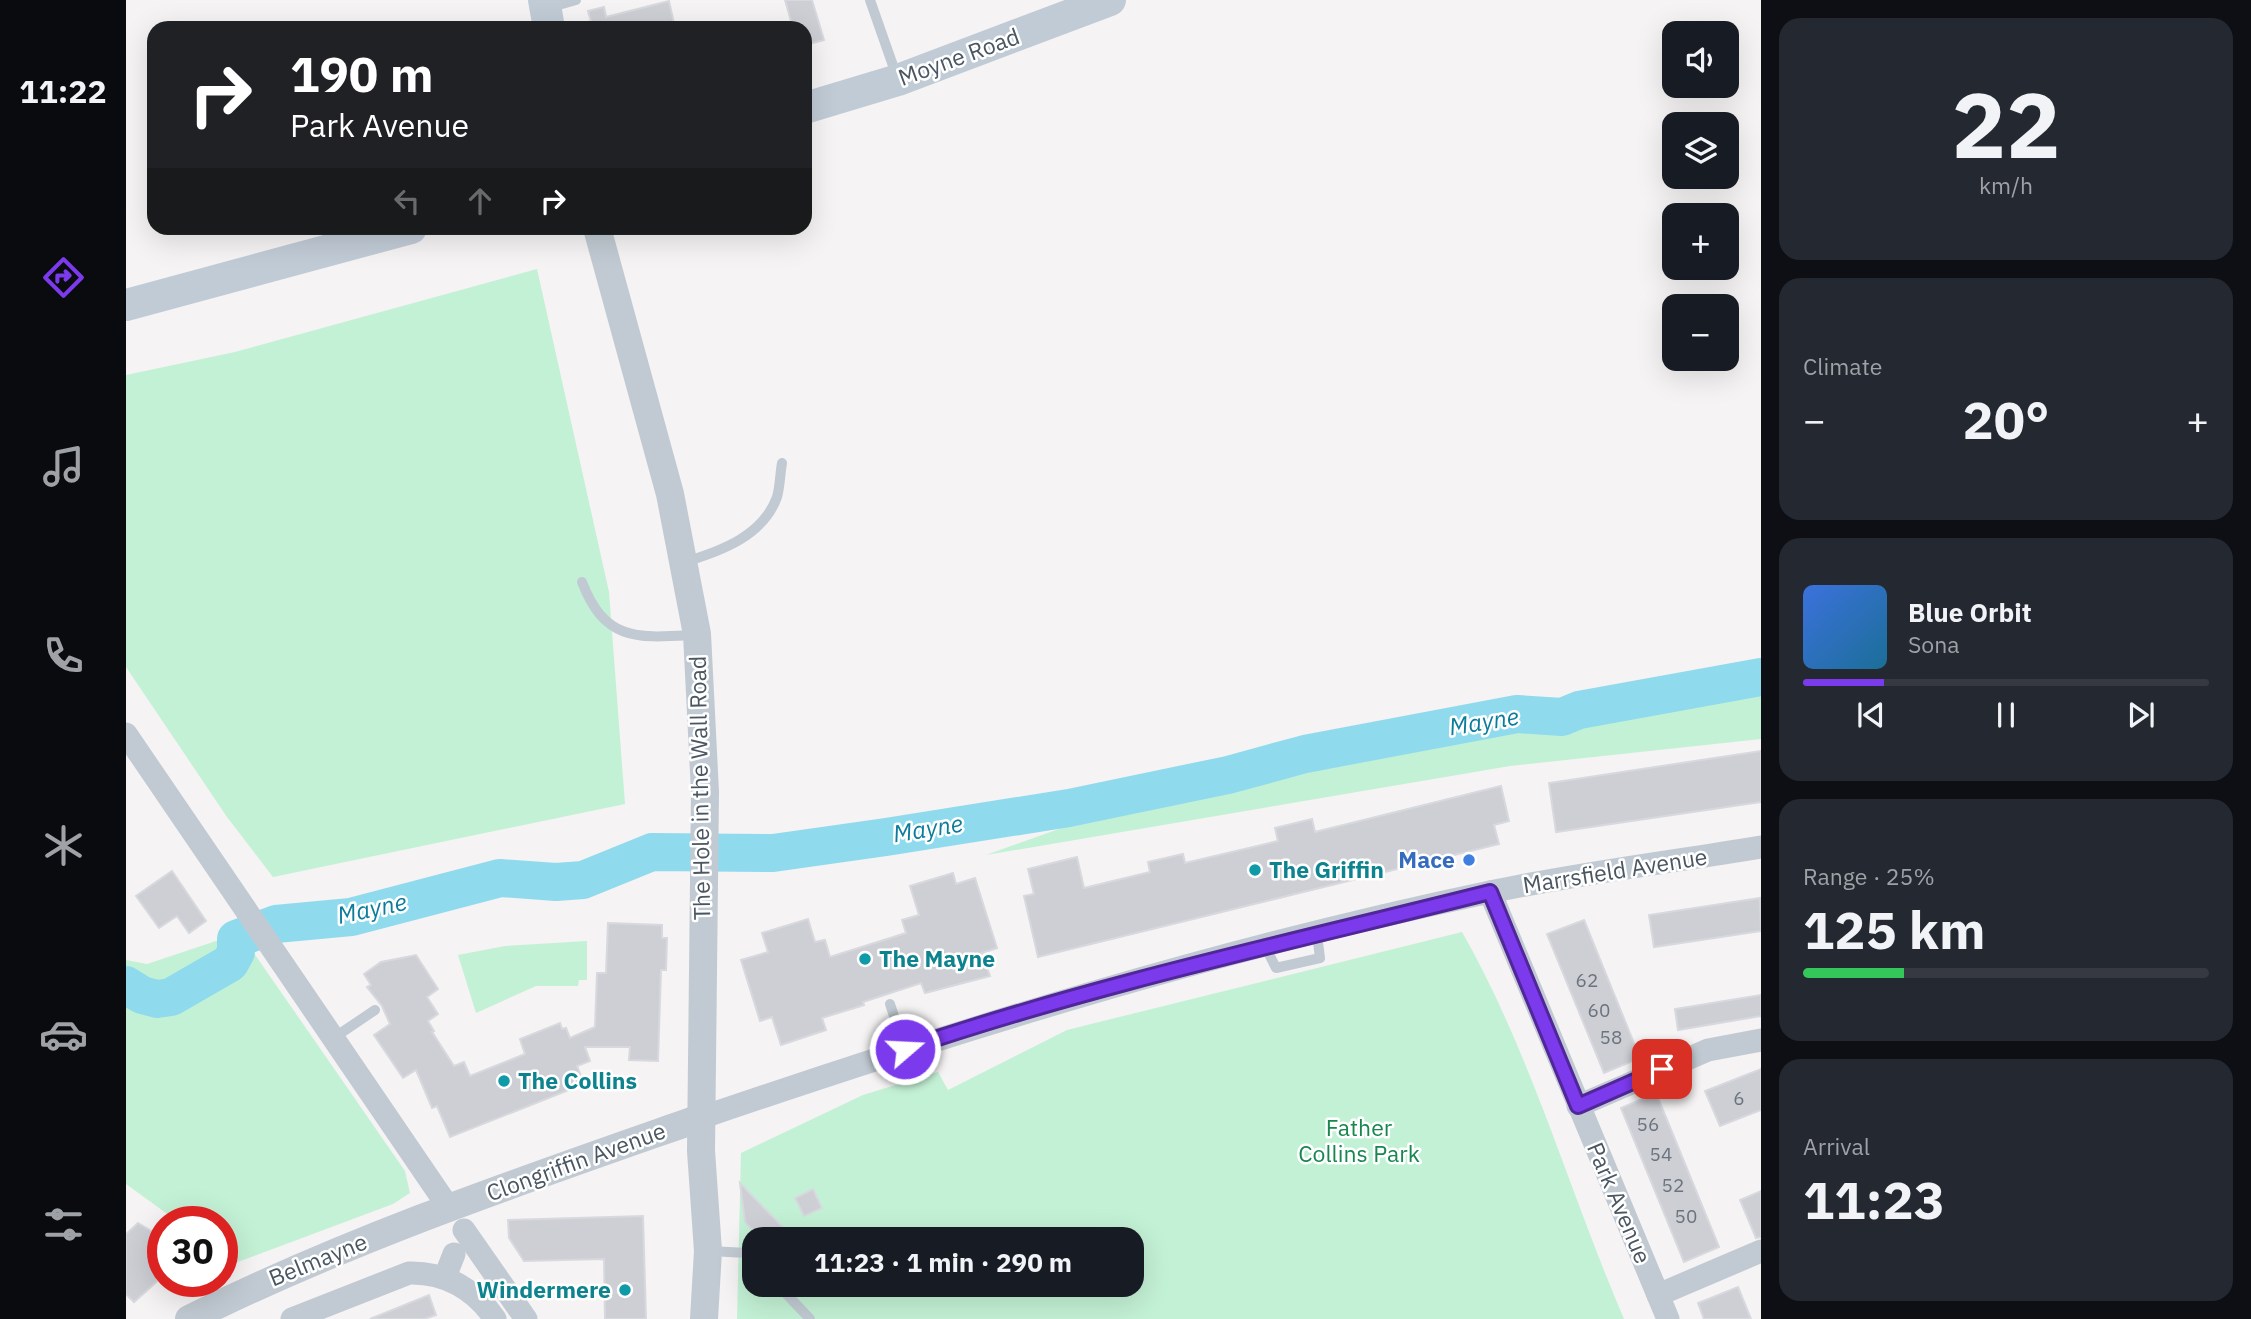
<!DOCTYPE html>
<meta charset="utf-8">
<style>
body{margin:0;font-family:"IBM Plex Sans",sans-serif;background:#242831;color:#f1f3f6;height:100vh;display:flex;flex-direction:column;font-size:26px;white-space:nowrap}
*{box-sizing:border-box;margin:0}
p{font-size:23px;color:#9ea1a6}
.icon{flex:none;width:38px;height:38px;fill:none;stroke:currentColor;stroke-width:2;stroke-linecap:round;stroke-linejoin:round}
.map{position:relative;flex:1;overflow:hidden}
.side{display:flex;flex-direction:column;gap:18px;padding:18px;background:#0d0f14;width:490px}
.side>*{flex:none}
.banner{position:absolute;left:21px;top:21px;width:665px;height:214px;border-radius:21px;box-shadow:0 7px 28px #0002;background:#202124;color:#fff;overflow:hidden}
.controls{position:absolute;left:1536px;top:21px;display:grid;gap:14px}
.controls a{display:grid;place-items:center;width:77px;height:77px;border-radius:14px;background:#171b24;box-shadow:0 7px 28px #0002;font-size:35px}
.speed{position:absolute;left:21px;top:1206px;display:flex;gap:14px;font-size:35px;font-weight:700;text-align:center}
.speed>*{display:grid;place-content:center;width:91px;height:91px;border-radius:50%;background:#171b24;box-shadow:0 7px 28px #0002;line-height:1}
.speed .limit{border:10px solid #d22;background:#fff;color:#111}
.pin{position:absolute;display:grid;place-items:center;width:60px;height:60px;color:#fff;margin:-30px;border-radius:14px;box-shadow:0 4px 10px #0006}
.me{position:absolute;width:77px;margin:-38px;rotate:71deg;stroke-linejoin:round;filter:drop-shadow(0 0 5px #0008)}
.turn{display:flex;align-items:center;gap:24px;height:147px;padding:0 28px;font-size:32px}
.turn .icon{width:91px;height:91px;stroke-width:2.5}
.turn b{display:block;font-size:49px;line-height:60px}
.lanes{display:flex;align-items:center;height:66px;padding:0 28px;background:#0003;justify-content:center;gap:35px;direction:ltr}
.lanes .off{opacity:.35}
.big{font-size:52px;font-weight:800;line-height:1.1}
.side .tile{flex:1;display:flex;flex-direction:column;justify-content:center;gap:10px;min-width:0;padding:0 24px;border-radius:21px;background:#242831}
.side .dial{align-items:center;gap:0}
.dial b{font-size:91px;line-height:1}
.song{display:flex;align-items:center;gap:21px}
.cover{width:84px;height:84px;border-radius:10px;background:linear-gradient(135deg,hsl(220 70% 55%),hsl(200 70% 35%))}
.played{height:7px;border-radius:4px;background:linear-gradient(90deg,#7c3aed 20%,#363941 20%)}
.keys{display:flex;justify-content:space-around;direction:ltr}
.heat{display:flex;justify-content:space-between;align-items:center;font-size:38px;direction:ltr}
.charge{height:10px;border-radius:5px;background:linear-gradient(90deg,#34c759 25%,#363941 0)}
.trip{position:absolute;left:616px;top:1227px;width:402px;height:70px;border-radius:21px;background:#171b24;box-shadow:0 7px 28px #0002;font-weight:800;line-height:70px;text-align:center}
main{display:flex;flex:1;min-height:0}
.tabs{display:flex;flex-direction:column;width:126px;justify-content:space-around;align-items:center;background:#090b0e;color:#9ea1a6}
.tabs .icon{width:49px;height:49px}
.tabs .selected{color:#7c3aed}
.tabs b{font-size:32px;color:#f1f3f6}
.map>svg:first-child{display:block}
</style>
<main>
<nav class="tabs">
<b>11:22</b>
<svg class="icon selected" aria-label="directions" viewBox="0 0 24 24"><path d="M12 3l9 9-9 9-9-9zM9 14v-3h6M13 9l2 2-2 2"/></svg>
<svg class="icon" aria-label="music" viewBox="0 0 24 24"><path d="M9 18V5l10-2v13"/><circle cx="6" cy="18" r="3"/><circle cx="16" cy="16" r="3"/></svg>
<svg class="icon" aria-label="phone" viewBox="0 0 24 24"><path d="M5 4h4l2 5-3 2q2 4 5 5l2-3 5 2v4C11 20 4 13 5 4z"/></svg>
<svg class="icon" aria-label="climate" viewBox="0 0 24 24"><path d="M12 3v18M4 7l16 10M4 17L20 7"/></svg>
<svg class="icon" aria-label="car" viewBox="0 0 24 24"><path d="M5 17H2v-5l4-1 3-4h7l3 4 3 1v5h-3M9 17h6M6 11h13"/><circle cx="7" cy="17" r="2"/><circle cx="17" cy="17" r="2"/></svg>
<svg class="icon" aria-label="filters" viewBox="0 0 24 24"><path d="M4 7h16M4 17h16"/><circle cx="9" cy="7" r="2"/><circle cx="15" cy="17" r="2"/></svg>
</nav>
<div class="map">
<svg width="1635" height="1319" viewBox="0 0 1635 1319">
<rect width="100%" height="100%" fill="#f5f3f3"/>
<g fill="#c3f1d5" fill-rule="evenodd">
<path d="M411,269L483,592L499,804L147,877L101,817L0,667V375L109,352Z"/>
<path d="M1635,678V739L1384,766L860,855L961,819L1352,725Z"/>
<path d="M1336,932C1405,1053 1443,1191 1498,1319H611L615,1153L737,1095L812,1072L822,1090L941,1030ZM628,1239H1006V1284H628Z"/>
<path d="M114,933L279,1171L284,1193L267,1204L109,1263L96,1254V1222L51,1221L0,1184V960L21,964Z"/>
<path d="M461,941V980H453L452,986H410L350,1013L332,955L379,946Z"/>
</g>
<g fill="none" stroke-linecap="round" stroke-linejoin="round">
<path stroke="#90daee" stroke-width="38" d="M0,985L16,995L31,999L45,997L104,963L110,952V939L150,924L225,917L374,878L430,882L457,880L526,852L647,853L760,837L943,808L1102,775L1179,754L1391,714L1436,717L1453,710L1635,677"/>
</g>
<g fill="#cdcfd5" stroke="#d7d9de" stroke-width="2">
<path d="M659,0H686L698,40L679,45V28H667Z"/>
<path d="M543,1L549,28H461V22L465,21L462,11L478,7L480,17Z"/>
<path d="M1635,751V802L1430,832L1423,783Z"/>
<path d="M1375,786L1383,821L1368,825L1373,844L912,957L898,896L908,894L902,869L951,857L958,888L1024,872L1022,862L1057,854L1059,863L1152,841L1149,828L1186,819L1189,832Z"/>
<path d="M46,871L80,921L63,933L51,916L33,928L10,896Z"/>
<path d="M827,873L830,884L849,878L871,948L856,953L864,976L799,993L795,983L737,1002L738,1005L696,1018L700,1030L655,1045L646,1017L634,1021L615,960L642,952L636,933L682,919L689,942L699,940L704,957L780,933L776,920L793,915L784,886Z"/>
<path d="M1634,898L1635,931L1528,947L1523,915Z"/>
<path d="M1458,920L1514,1058L1478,1073L1421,934Z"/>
<path d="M482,923L536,925V938H541L540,970H535L532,1061L503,1060L504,1047H459L464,1061L451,1066L458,1084L324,1137L311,1106L306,1108L290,1070L277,1078L248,1035L264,1024L256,1006L241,987L245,985L238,974L255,962L290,955L312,989L301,997L312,1014L302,1021L308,1031L306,1032L328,1066L338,1062L344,1076L399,1054L394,1039L434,1023L436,1029L440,1028L444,1038L469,1027L471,973H480Z"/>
<path d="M1635,995V1016L1552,1030L1549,1009Z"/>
<path d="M1635,1069V1110L1594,1126L1579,1091Z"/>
<path d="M1530,1093L1593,1247L1558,1262L1495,1108Z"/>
<path d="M614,1183L668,1239H635L619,1222Z"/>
<path d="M687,1189L696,1208L678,1216L669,1198Z"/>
<path d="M1635,1191V1237L1630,1238L1614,1200Z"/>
<path d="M517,1216L520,1319H479L478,1259L398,1261L383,1238L382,1220Z"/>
<path d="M12,1223L37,1238V1276L8,1302L0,1294V1234Z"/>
<path d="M1612,1287L1625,1319H1578L1572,1303Z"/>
<path d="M303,1295L310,1315L298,1319H244Z"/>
</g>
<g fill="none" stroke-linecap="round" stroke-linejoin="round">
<g stroke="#c1cad2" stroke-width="10">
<path d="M744,0L771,77"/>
<path d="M422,8L450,0"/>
<path d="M559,562C595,551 637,536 651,497C654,487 654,474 656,463"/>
<path d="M456,582C479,642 512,638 568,635"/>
<path d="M1139,946L1150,968L1194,958L1191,934"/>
<path d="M764,1004L779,1049"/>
<path d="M206,1039L249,1010"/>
<path d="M584,1251L621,1253L628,1261"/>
<path d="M651,1284L684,1319"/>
</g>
<g stroke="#c1cad2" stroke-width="23">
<path d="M0,734L323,1208"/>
<path d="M1364,892L1542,1319"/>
<path d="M1452,1106L1582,1050L1635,1040"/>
<path d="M577,1117C835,1029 1097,948 1364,892C1453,873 1545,862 1635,847"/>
<path d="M338,1230L400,1319"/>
<path d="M319,1277L328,1254"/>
<path d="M1532,1295L1635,1251"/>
<path d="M166,1319L283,1273C319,1272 349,1289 369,1319"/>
</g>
<g stroke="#c1cad2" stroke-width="28">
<path d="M471,228L544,494L571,634L579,792L575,1151L582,1251L578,1319"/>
<path d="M63,1319C228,1237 403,1178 577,1117"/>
</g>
<g stroke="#c1cbd6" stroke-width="32">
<path d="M418,0L423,28"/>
<path d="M679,108L772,80L984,0"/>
<path d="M0,305L285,228"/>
</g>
</g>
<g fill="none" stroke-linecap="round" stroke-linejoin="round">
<defs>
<path id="route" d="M779,1049C970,984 1169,941 1364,892L1452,1106L1536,1069"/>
</defs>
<use href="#route" stroke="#51269a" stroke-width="18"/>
<use href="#route" stroke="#7c3aed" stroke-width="12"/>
</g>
<circle fill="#3f7fe0" stroke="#fff" stroke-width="2.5" cx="1343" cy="860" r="7"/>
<g fill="#0f9aa8" stroke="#fff" stroke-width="2.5">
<circle cx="1129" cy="870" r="7"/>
<circle cx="739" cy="959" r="7"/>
<circle cx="378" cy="1081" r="7"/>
<circle cx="499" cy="1290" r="7"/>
</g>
<g text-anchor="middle" stroke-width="5" stroke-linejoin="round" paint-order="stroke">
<g font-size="19" fill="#6b747e">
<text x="1461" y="987">62</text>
<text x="1473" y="1017">60</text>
<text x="1485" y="1044">58</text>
<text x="1613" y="1105">6</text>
<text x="1522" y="1131">56</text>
<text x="1535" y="1161">54</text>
<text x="1547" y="1192">52</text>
<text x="1560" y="1223">50</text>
</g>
<g font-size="23" fill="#4a5661" stroke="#fff">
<text transform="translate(833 57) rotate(-20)" y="8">Moyne Road</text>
<text transform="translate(574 788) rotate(-91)" y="8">The Hole in the Wall Road</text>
<text transform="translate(1489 871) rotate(-9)" y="8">Marrsfield Avenue</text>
<text transform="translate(450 1162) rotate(-20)" y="8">Clongriffin Avenue</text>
<text transform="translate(1493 1203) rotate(67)" y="8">Park Avenue</text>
<text transform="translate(192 1260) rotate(-22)" y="8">Belmayne</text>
</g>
<g font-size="23" font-weight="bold" fill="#366cbe" stroke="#fff" text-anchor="end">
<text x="1329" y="868">Mace</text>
</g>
<g font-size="23" font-weight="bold" fill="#0d838f" stroke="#fff" text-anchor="start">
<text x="1143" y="878">The Griffin</text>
<text x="753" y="967">The Mayne</text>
<text x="392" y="1089">The Collins</text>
<text x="485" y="1298" text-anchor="end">Windermere</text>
</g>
<g font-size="23" fill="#17864f" stroke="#fff">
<text x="1233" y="1136">Father<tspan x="1233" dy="26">Collins Park</tspan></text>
</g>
<g font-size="24" font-style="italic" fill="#0c7c9b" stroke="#fff">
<text transform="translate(1358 722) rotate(-9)" y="8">Mayne</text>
<text transform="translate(802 829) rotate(-9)" y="8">Mayne</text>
<text transform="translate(246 909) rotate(-12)" y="8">Mayne</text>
</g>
</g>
</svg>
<div class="controls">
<a><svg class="icon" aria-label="sound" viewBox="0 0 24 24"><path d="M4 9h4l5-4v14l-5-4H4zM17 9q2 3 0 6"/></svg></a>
<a><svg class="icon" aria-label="layers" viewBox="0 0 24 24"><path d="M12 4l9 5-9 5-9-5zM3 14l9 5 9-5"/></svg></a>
<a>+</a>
<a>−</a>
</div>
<div class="speed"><div class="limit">30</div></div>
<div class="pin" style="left:1536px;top:1069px;background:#d93025"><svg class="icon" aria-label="arrive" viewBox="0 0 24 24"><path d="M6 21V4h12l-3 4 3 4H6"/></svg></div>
<svg class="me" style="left:779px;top:1049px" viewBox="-20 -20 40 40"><circle r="17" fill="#7c3aed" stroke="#fff" stroke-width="3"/><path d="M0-11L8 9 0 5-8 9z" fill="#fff"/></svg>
<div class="trip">11:23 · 1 min · 290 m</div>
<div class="banner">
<div class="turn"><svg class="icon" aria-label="right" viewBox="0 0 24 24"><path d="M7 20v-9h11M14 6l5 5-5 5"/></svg><div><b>190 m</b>Park Avenue</div></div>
<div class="lanes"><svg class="icon off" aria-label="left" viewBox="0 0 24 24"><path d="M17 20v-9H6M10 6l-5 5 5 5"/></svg><svg class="icon off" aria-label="ahead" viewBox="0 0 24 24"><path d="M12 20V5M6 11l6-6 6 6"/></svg><svg class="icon" aria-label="right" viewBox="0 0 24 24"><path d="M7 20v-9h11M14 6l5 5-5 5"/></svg></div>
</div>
</div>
<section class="side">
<div class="tile dial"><b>22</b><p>km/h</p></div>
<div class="tile"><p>Climate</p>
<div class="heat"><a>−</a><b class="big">20°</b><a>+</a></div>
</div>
<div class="tile">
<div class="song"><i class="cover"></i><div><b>Blue Orbit</b><p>Sona</p></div></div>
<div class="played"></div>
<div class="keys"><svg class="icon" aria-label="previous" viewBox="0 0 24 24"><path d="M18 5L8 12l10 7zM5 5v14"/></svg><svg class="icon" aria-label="pause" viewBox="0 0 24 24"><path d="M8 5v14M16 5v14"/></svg><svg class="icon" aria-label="next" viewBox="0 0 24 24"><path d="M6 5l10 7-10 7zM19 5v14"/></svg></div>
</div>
<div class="tile"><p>Range · 25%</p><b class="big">125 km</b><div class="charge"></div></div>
<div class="tile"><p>Arrival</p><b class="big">11:23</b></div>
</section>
</main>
